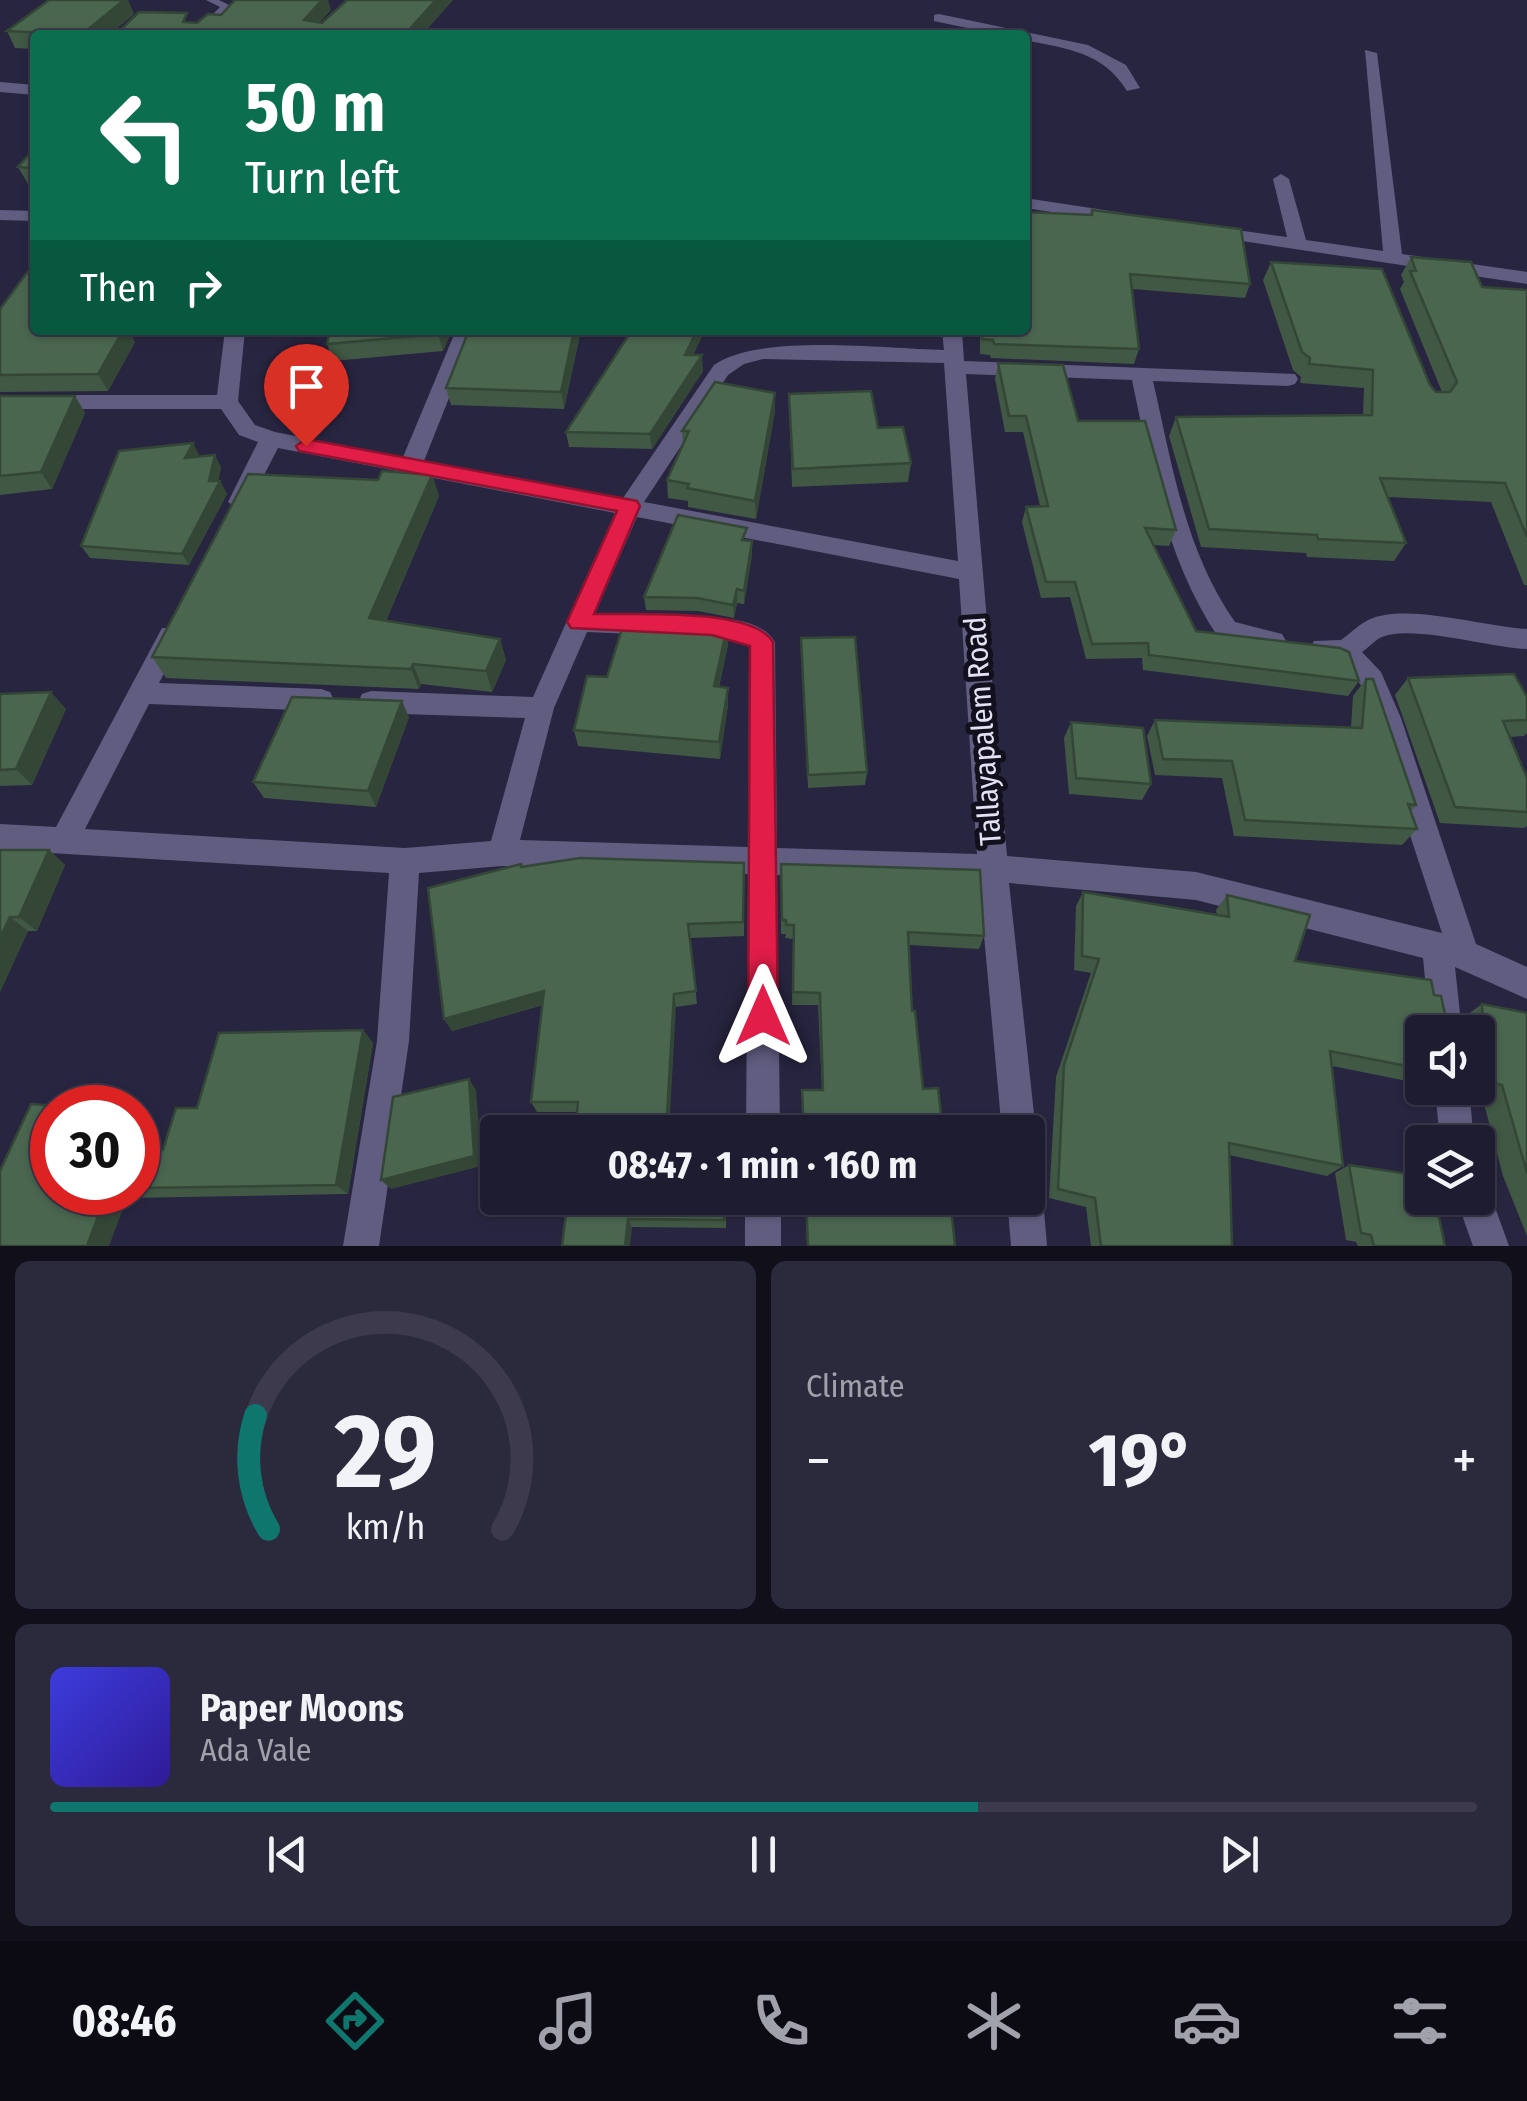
<!DOCTYPE html>
<meta charset="utf-8">
<style>
body{margin:0;font-family:"Fira Sans Condensed",sans-serif;background:#2b293c;color:#f1f3f6;height:100vh;display:flex;flex-direction:column;font-size:38px;white-space:nowrap}
*{box-sizing:border-box;margin:0}
p{font-size:32px;color:#a1a1ab}
.icon{flex:none;width:55px;height:55px;fill:none;stroke:currentColor;stroke-width:2;stroke-linecap:round;stroke-linejoin:round}
.map{position:relative;height:1246px;overflow:hidden}
.side{display:flex;flex-direction:column;gap:15px;padding:15px;background:#100f1a;flex:1}
.side>*{flex:none}
.top-card{position:absolute;left:30px;top:30px;width:1000px;height:305px;border-radius:10px;box-shadow:0 2px 8px #0004,0 0 0 2px #3c3a4c;background:#0b6e4f;color:#fff;overflow:hidden}
.buttons{position:absolute;left:1405px;top:1015px;display:grid;gap:20px}
.buttons a{display:grid;place-items:center;width:90px;height:90px;border-radius:10px;background:#1e1c30;box-shadow:0 2px 8px #0004,0 0 0 2px #3c3a4c;font-size:50px}
.speed{position:absolute;left:30px;top:1085px;display:flex;gap:20px;font-size:50px;font-weight:700;text-align:center}
.speed>*{display:grid;place-content:center;width:130px;height:130px;border-radius:50%;background:#1e1c30;box-shadow:0 2px 8px #0004,0 0 0 2px #3c3a4c;line-height:1}
.speed .limit{border:15px solid #d22;background:#fff;color:#111}
.pin{position:absolute;display:grid;place-items:center;width:85px;height:85px;color:#fff;margin:-102px -42px;border-radius:50% 50% 50% 0;rotate:-45deg;box-shadow:0 0 10px #0007}
.pin .icon{rotate:45deg}
.me{position:absolute;width:110px;margin:-55px;rotate:0deg;stroke-linejoin:round;filter:drop-shadow(0 0 8px #0008)}
.turn{display:flex;align-items:center;gap:35px;height:210px;padding:0 50px;font-size:45px}
.turn .icon{width:130px;height:130px;stroke-width:2.5}
.turn b{display:block;font-size:70px;line-height:85px}
.then{display:flex;align-items:center;height:95px;padding:0 50px;background:#0003;gap:20px;font-size:38px}
.big{font-size:75px;font-weight:700;line-height:1.1}
.side .card{flex:1;display:flex;flex-direction:column;justify-content:center;gap:15px;min-width:0;padding:0 35px;border-radius:15px;background:#2b293c}
.side .dial{align-items:center;gap:0}
.dial svg{height:260px;overflow:visible;fill:none;stroke:#3c3a4c;stroke-width:7;stroke-linecap:round;text-anchor:middle}
.dial text{fill:#f1f3f6;stroke:none}
.song{display:flex;align-items:center;gap:30px}
.cover{width:120px;height:120px;border-radius:15px;background:linear-gradient(135deg,hsl(240 70% 55%),hsl(250 70% 35%))}
.played{height:10px;border-radius:5px;background:linear-gradient(90deg,#0f766e 65%,#3c3a4c 65%)}
.keys{display:flex;justify-content:space-around;direction:ltr}
.heat{display:flex;justify-content:space-between;align-items:center;font-size:55px;direction:ltr}
.side .tiles{flex:1;display:grid;gap:15px;grid-template-columns:1fr 1fr}
.card:last-child{grid-column:span 2}
.trip{position:absolute;left:480px;top:1115px;width:565px;height:100px;border-radius:10px;background:#1e1c30;box-shadow:0 2px 8px #0004,0 0 0 2px #3c3a4c;font-weight:700;line-height:100px;text-align:center}
.tab-bar{display:flex;height:160px;justify-content:space-around;align-items:center;background:#0c0b13;color:#a1a1ab}
.tab-bar .icon{width:70px;height:70px}
.tab-bar .active{color:#0f766e}
.tab-bar b{font-size:45px;color:#f1f3f6}
.map>svg:first-child{display:block}
</style>
<div class="map">
<svg width="1527" height="1246" viewBox="0 0 1527 1246">
<rect width="100%" height="100%" fill="#282540"/>
<g fill="none" stroke-linecap="round" stroke-linejoin="round">
<path fill="#605d80" fill-rule="evenodd" d="M206,0H219L231,6L203,35H192L220,7Z"/>
<g fill="#605d80" fill-rule="evenodd">
<path d="M939,14L1088,45L1126,65L1140,88L1127,91C1103,52 1068,49 1025,40V35H1000L934,21V15Z"/>
<path d="M1365,50L1377,53L1402,254L1527,272V284L1202,235L1199,231L1208,226L1287,237L1273,179L1281,174L1289,179L1306,240L1383,251Z"/>
<path d="M0,82L35,85V95L0,92Z"/>
<path d="M1025,198L1124,213L1133,218L1124,223L1025,208Z"/>
<path d="M0,210L35,211V221L0,220Z"/>
<path d="M225,330H245L238,401L255,425L275,432L403,457L456,330H476L424,461L623,498L714,365C761,333 884,349 944,350L942,330H962L964,361L1295,374L1298,379L1295,384L1288,386L1153,381C1172,464 1185,551 1235,622L1282,634L1286,641L1282,648L1273,651L1218,637C1166,559 1151,470 1132,380L966,374L1007,856L1196,872L1442,933L1361,685L1338,660L1314,655L1310,648L1314,641L1341,640C1351,633 1361,622 1373,618C1411,604 1486,627 1527,629V649C1492,648 1412,624 1382,637C1375,640 1368,648 1362,652L1381,672L1401,718L1476,944L1527,967V999L1455,967L1462,1032H1430L1423,958L1196,900L1009,883L1036,1132L1028,1146V1132H1002L979,881L777,875L780,1132H746L748,874L502,866L419,873L409,1041L379,1246H343L377,1041L389,873L0,850V824L56,827L162,628H180L184,635L159,683L321,689L330,692L334,700L330,708L321,711L149,704L85,829L405,848L491,841L525,718L371,713L362,710L358,702L362,694L371,691L533,697L615,513L278,448L247,508L239,510L228,502L258,442L239,435L221,409H0V395H217ZM763,359L944,363L958,561L644,502L728,375L744,364ZM637,517L959,579L977,854L777,848L775,642C760,617 721,619 696,616L687,619L683,626L687,633L740,641L749,647L748,847L520,840L554,708L587,632L656,635L665,632L669,625L665,618L656,615L595,613Z"/>
<path d="M1435,1088H1469L1474,1142H1440Z"/>
<path d="M1028,1181L1038,1185L1043,1198L1047,1246H1011L1007,1198H1028Z"/>
<path d="M1478,1182L1487,1185L1509,1246H1473L1456,1198H1478Z"/>
<rect x="745" y="1198" width="36" height="48"/>
</g>
</g>
<g fill="#405844">
<path d="M134,14L109,35H35V49L15,48L7,31Z"/>
<path d="M35,148V184H28L18,167Z"/>
<path d="M1092,210L1250,284L1245,298L1132,289L1139,349L1134,364L991,358L990,355L980,354V330H1025L1090,215Z"/>
<path d="M1411,257L1482,287L1527,290V585H1524L1491,502L1388,497L1406,543L1394,561L1307,557L1306,553L1201,547L1169,436L1176,417L1363,415L1364,388L1300,383L1301,377L1293,370L1263,280L1271,262L1430,385L1436,392H1442L1400,289L1404,282L1401,275Z"/>
<path d="M0,309L35,330L135,342L108,391L0,392Z"/>
<path d="M330,330H452L443,351L333,361L327,344Z"/>
<path d="M581,330L564,409L451,405L446,388Z"/>
<path d="M632,330H705L693,355L703,371L652,449L569,447L566,432Z"/>
<path d="M998,363L1078,421L1176,530L1169,546L1153,545L1196,631L1359,681L1348,696L1143,670L1142,658L1086,659L1070,597L1041,598L1022,522L1026,507L1040,506L1023,432H1005L995,379Z"/>
<path d="M789,394L911,463L908,482L792,487Z"/>
<path d="M0,396H75L85,413L52,489L0,495Z"/>
<path d="M775,411L756,519L688,507V501L668,498L667,480L683,445L682,431Z"/>
<path d="M199,455V457L221,467L218,481H220L227,494L189,565L90,558L81,546Z"/>
<path d="M432,475L439,496L386,621L500,639L506,660L492,692L421,684L419,689L166,678L152,657L378,480Z"/>
<path d="M747,541L752,555L744,604L737,603L734,618L698,611L646,610L644,597Z"/>
<path d="M727,628L728,645L719,687L728,705L720,759L578,746L574,730L607,677Z"/>
<path d="M801,638L867,772L865,785L808,788Z"/>
<path d="M1408,678L1527,697V733L1524,736L1510,737L1527,778V826L1524,828L1440,823L1395,695Z"/>
<path d="M1366,679L1416,805L1411,811L1417,829L1402,845L1234,836L1222,778L1155,775L1147,736L1155,720L1351,727L1353,696Z"/>
<path d="M0,694L66,709L32,785L0,786Z"/>
<path d="M409,717L376,807L264,798L253,782Z"/>
<path d="M1071,722L1151,784L1142,800L1069,794L1064,738Z"/>
<path d="M0,850H49L65,865L37,931H28L0,992Z"/>
<path d="M744,863V936L690,938L697,1004L676,1007L577,1112H537L531,1102L543,1005L452,1031L444,1019L522,867Z"/>
<path d="M781,864L984,936L979,949L909,945L912,1011L923,1089L943,1132H802V1090H822L818,1005H792L793,939L785,938L786,934H781Z"/>
<path d="M1083,892L1217,915L1216,910L1227,895L1295,961L1434,995L1447,1023H1464V1017L1482,1004L1527,1013V1236L1503,1176L1482,1096L1473,1095L1472,1088H1478V1032H1422V1084L1332,1066L1343,1166L1327,1176L1229,1155L1232,1246H1091L1086,1207L1049,1198L1056,1077L1091,973L1074,970L1076,906Z"/>
<path d="M363,1030L373,1043L348,1194L127,1198L52,1192H138V1150H163L197,1108Z"/>
<path d="M1349,1165L1445,1246H1358L1356,1242L1346,1240L1335,1173Z"/>
<path d="M568,1198H726V1228L632,1227Z"/>
<path d="M805,1198H950L955,1246H807Z"/>
</g>
<g fill="#344737">
<path d="M124,0H128L134,14L109,35H81Z"/>
<path d="M322,0H328L331,10L308,35L304,20Z"/>
<path d="M436,0H453L422,35L406,33Z"/>
<path d="M123,330H129L135,342L108,391L98,374Z"/>
<path d="M440,330H452L443,351L438,334Z"/>
<path d="M574,330H581L564,409L561,392Z"/>
<path d="M697,330H705L686,370L685,355Z"/>
<path d="M702,355L703,371L652,449L650,434Z"/>
<path d="M775,393V411L756,519L755,501Z"/>
<path d="M75,396L85,413L52,489L41,472Z"/>
<path d="M193,443L199,455L192,470L185,458Z"/>
<path d="M215,455L221,467L217,488L220,481L227,494L189,565L182,554L209,481Z"/>
<path d="M432,475L439,496L378,639L369,618Z"/>
<path d="M752,541V555L744,604V591Z"/>
<path d="M737,589V603L734,618L733,605Z"/>
<path d="M727,628L728,645L715,703L714,686Z"/>
<path d="M500,639L506,660L492,692L486,671Z"/>
<path d="M413,664L421,684L419,689L411,669Z"/>
<path d="M728,688V705L720,759L719,742Z"/>
<path d="M51,692L66,709L32,785L16,769Z"/>
<path d="M402,701L409,717L376,807L368,791Z"/>
<path d="M49,850L65,865L37,931L19,917Z"/>
<path d="M10,917L28,931L0,992V938Z"/>
<path d="M544,991L549,1003L452,1031L444,1019Z"/>
<path d="M674,994L676,1007L669,1132H666Z"/>
<path d="M363,1030L373,1043L348,1194L336,1185Z"/>
<path d="M469,1079L476,1090L482,1166L391,1189L381,1180Z"/>
<path d="M107,1192H116L127,1198L109,1246H87Z"/>
<path d="M628,1219L632,1227L630,1246H625Z"/>
</g>
<g fill="#4a664f" stroke="#344737" stroke-width="2.5">
<path d="M49,0H124L81,35L7,31Z"/>
<path d="M235,0H322L304,20L322,23L347,0H436L406,33L428,35H115L139,12L187,13L183,22L197,23L208,14L221,15Z"/>
<path d="M35,148V168L18,167Z"/>
<path d="M1092,210L1241,229L1250,284L1130,274L1139,349L994,344L993,340L982,339L983,330H1025V212L1092,215Z"/>
<path d="M1411,257L1471,262L1482,287L1527,290V537L1505,483L1380,478L1406,543L1318,539L1317,535L1209,529L1176,417L1372,415L1373,370L1309,364L1310,358L1302,352L1271,262L1382,269L1430,385L1436,392H1450L1457,382L1410,271H1416Z"/>
<path d="M35,262V330H123L98,374L0,375V309Z"/>
<path d="M330,330H440L438,334L327,344Z"/>
<path d="M469,330H574L561,392L446,388Z"/>
<path d="M632,330H697L685,355H702L650,434L566,432Z"/>
<path d="M998,363L1063,365L1078,421H1145L1176,530L1145,528L1196,631L1340,648L1349,652L1359,681L1149,655L1148,643L1092,644L1075,582H1046L1026,507L1048,506L1026,416H1009Z"/>
<path d="M715,382L775,393L755,501L687,488L689,484L667,480L689,431H682Z"/>
<path d="M871,391L878,428L903,427L911,463L793,469L789,394Z"/>
<path d="M0,396H75L41,472L0,476Z"/>
<path d="M193,443L185,458L215,455L209,481H220L182,554L81,546L119,451Z"/>
<path d="M382,471L432,475L369,618L500,639L486,671L413,664L411,669L152,657L248,474L378,480Z"/>
<path d="M678,515L747,528L742,540L752,541L744,591L737,589L733,605L697,598L644,597Z"/>
<path d="M625,619L696,620L727,628L714,686L728,688L719,742L574,730L587,676L607,677Z"/>
<path d="M855,637L867,772L808,775L801,638Z"/>
<path d="M1514,674L1527,697V720L1503,721L1527,778V812L1455,807L1408,678Z"/>
<path d="M1366,679H1373L1416,805L1408,804L1417,829L1245,820L1232,761L1163,759L1155,720L1362,728Z"/>
<path d="M51,692L16,769L0,770V694Z"/>
<path d="M292,697L402,701L368,791L253,782Z"/>
<path d="M1071,722L1143,728L1151,784L1076,778Z"/>
<path d="M0,850H49L19,917H10L0,938Z"/>
<path d="M580,858L744,863L743,922L688,924L696,991L674,994L666,1132H575L578,1102H531L544,991L444,1019L428,888L521,864V867Z"/>
<path d="M781,864L980,870L984,936L908,932L912,1011H915L923,1089L938,1088L943,1132H804L802,1090H823L820,993L793,992L794,925H786V920H782Z"/>
<path d="M1083,892L1229,917L1227,895L1310,915L1295,961L1431,980L1434,995L1441,996L1447,1023L1483,1022L1482,1004L1527,1013V1173L1502,1085L1493,1083L1491,1074H1478V1032H1422V1069L1330,1051L1343,1166L1229,1143L1232,1246H1101L1095,1198L1058,1189L1064,1065L1099,959L1082,956Z"/>
<path d="M363,1030L336,1185L138,1188V1150H163L176,1108H197L219,1033Z"/>
<path d="M469,1079L474,1156L381,1180L393,1097Z"/>
<path d="M31,1104L83,1108H52V1192H107L87,1246H0V1171Z"/>
<path d="M1349,1165L1422,1176V1198H1435L1445,1246H1374L1371,1235L1361,1233Z"/>
<path d="M568,1198H725L724,1220L628,1219L625,1246H562Z"/>
<path d="M806,1198H950L955,1246H808Z"/>
</g>
<path fill="#e11d48" stroke="#92132f" stroke-width="2.5" d="M306,439L637,501L640,506L594,614C632,615 752,607 773,642L778,1016L773,1027L763,1031L753,1027L748,1016L750,646L712,635L571,628L567,622L617,511L299,451L296,446Z"/>
<g text-anchor="middle" stroke-width="10" stroke-linejoin="round" paint-order="stroke">
<g font-size="30" fill="#e3e2f4" stroke="#12101c">
<text transform="translate(983 731) rotate(-94)" y="10">Tallayapalem Road</text>
</g>
</g>
</svg>
<div class="buttons">
<a><svg class="icon" aria-label="sound" viewBox="0 0 24 24"><path d="M4 9h4l5-4v14l-5-4H4zM17 9q2 3 0 6"/></svg></a>
<a><svg class="icon" aria-label="layers" viewBox="0 0 24 24"><path d="M12 4l9 5-9 5-9-5zM3 14l9 5 9-5"/></svg></a>
</div>
<div class="speed"><div class="limit">30</div></div>
<div class="pin" style="left:306px;top:446px;background:#d93025"><svg class="icon" aria-label="arrive" viewBox="0 0 24 24"><path d="M6 21V4h12l-3 4 3 4H6"/></svg></div>
<svg class="me" style="left:763px;top:1016px" viewBox="-20 -20 40 40"><path d="M0-17L14 15 0 8-14 15z" fill="#e11d48" stroke="#fff" stroke-width="4"/></svg>
<div class="trip">08:47 · 1 min · 160 m</div>
<div class="top-card">
<div class="turn"><svg class="icon" aria-label="left" viewBox="0 0 24 24"><path d="M17 20v-9H6M10 6l-5 5 5 5"/></svg><div><b>50 m</b>Turn left</div></div>
<div class="then">Then<svg class="icon" aria-label="right" viewBox="0 0 24 24"><path d="M7 20v-9h11M14 6l5 5-5 5"/></svg></div>
</div>
</div>
<section class="side">
<div class="tiles">
<div class="card dial"><svg viewBox="0 0 100 80">
<path d="M14 69A42 42 0 1 1 86 69"/>
<path d="M14 69A42 42 0 0 1 10 34" stroke="#0f766e"/>
<text x="50" y="56" font-size="32" font-weight="700">29</text>
<text x="50" y="72" font-size="11">km/h</text>
</svg></div>
<div class="card"><p>Climate</p>
<div class="heat"><a>−</a><b class="big">19°</b><a>+</a></div>
</div>
<div class="card">
<div class="song"><i class="cover"></i><div><b>Paper Moons</b><p>Ada Vale</p></div></div>
<div class="played"></div>
<div class="keys"><svg class="icon" aria-label="previous" viewBox="0 0 24 24"><path d="M18 5L8 12l10 7zM5 5v14"/></svg><svg class="icon" aria-label="pause" viewBox="0 0 24 24"><path d="M8 5v14M16 5v14"/></svg><svg class="icon" aria-label="next" viewBox="0 0 24 24"><path d="M6 5l10 7-10 7zM19 5v14"/></svg></div>
</div>
</div>
</section>
<nav class="tab-bar">
<b>08:46</b>
<svg class="icon active" aria-label="directions" viewBox="0 0 24 24"><path d="M12 3l9 9-9 9-9-9zM9 14v-3h6M13 9l2 2-2 2"/></svg>
<svg class="icon" aria-label="music" viewBox="0 0 24 24"><path d="M9 18V5l10-2v13"/><circle cx="6" cy="18" r="3"/><circle cx="16" cy="16" r="3"/></svg>
<svg class="icon" aria-label="phone" viewBox="0 0 24 24"><path d="M5 4h4l2 5-3 2q2 4 5 5l2-3 5 2v4C11 20 4 13 5 4z"/></svg>
<svg class="icon" aria-label="climate" viewBox="0 0 24 24"><path d="M12 3v18M4 7l16 10M4 17L20 7"/></svg>
<svg class="icon" aria-label="car" viewBox="0 0 24 24"><path d="M5 17H2v-5l4-1 3-4h7l3 4 3 1v5h-3M9 17h6M6 11h13"/><circle cx="7" cy="17" r="2"/><circle cx="17" cy="17" r="2"/></svg>
<svg class="icon" aria-label="filters" viewBox="0 0 24 24"><path d="M4 7h16M4 17h16"/><circle cx="9" cy="7" r="2"/><circle cx="15" cy="17" r="2"/></svg>
</nav>
